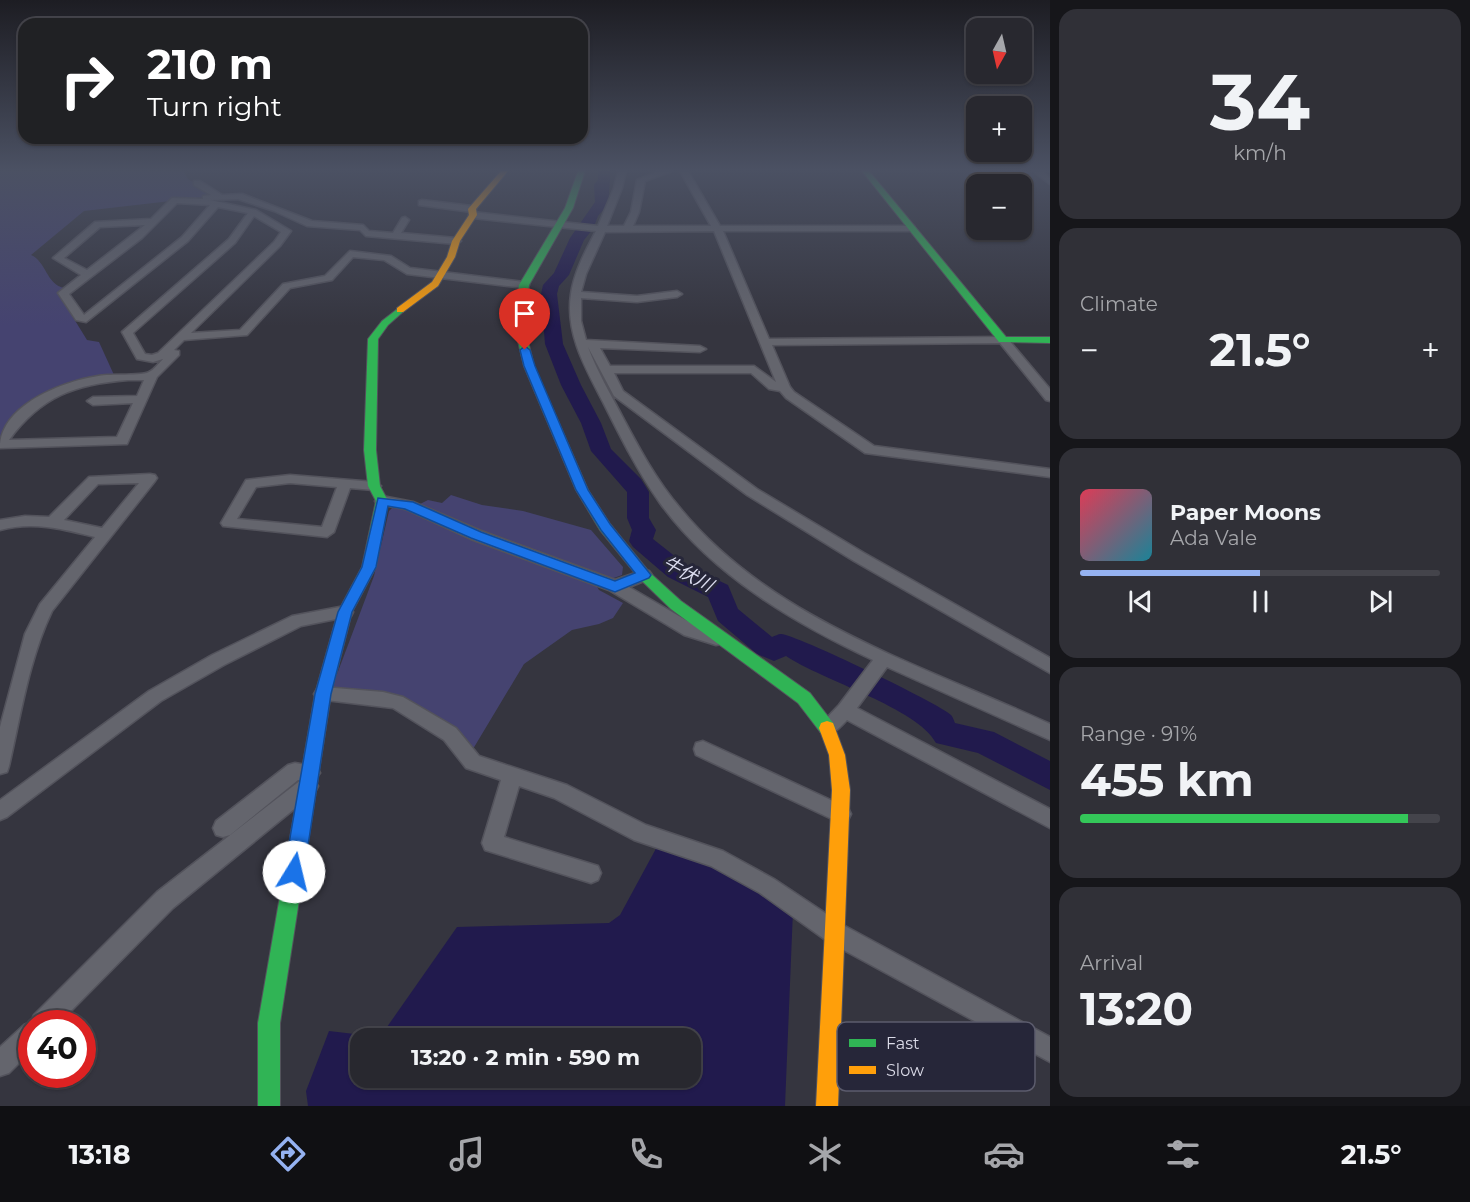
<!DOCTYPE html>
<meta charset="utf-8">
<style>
body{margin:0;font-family:Montserrat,"Noto Sans JP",sans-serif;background:#303037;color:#f1f3f6;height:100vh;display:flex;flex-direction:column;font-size:22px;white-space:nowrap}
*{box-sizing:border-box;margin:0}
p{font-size:20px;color:#a5a6aa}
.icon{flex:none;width:33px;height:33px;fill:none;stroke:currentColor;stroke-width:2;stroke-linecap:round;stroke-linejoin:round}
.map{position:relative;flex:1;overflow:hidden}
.drawer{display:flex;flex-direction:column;gap:9px;padding:9px;background:#16161a;width:420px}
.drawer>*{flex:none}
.top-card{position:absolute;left:18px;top:18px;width:570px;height:126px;border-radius:18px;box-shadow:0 2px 4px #0004,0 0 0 2px #44444b;background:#202124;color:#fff;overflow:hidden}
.needle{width:39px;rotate:188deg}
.controls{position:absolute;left:966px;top:18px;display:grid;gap:12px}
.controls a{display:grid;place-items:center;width:66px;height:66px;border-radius:12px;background:#28282f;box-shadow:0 2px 4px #0004,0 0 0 2px #44444b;font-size:30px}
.speed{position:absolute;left:18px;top:1010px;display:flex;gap:12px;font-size:30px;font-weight:700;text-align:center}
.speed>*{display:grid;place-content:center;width:78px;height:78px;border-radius:50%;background:#28282f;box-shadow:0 2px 4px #0004,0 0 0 2px #44444b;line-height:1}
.speed .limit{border:9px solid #d22;background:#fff;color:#111}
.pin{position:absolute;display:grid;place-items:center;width:51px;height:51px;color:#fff;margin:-62px -26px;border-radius:50% 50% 50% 0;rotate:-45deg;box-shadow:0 0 6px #0007}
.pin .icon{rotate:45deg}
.me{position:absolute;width:66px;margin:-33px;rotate:9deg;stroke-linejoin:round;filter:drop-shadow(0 0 4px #0008)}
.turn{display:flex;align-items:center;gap:21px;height:126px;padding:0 30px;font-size:27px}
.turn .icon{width:78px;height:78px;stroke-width:2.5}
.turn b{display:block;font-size:42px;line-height:51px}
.big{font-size:45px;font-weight:700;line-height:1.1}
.drawer .widget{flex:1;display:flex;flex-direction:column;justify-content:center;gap:9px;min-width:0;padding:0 21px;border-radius:18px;background:#303037}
.drawer .dial{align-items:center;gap:0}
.dial b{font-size:78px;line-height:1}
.song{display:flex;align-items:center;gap:18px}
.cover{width:72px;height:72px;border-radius:9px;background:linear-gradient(135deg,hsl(350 70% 55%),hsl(190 70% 35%))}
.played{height:6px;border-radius:3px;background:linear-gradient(90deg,#95b2f1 50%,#44444b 50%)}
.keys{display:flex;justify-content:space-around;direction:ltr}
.heat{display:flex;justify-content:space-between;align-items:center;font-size:33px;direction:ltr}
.charge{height:9px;border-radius:4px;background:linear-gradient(90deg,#34c759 91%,#44444b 0)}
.trip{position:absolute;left:350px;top:1028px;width:351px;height:60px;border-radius:18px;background:#28282f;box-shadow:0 2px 4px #0004,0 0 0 2px #44444b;font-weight:700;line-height:60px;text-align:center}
.dock{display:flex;height:96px;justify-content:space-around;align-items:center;background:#101013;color:#a5a6aa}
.dock .icon{width:42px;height:42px}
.dock .selected{color:#95b2f1}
.dock b{font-size:27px;color:#f1f3f6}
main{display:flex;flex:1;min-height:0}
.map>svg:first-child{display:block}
</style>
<main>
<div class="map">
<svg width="1050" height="1106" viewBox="0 0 1050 1106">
<rect width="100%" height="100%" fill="#35353f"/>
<g fill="#454370">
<path d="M0,171H183L188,179L214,196L84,211L31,255C46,261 46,284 64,288L58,293L87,340L99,342L114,375L72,383L8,427L0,438Z"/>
<path d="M451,495L482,505L523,511L591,530L623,567L622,575L611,579L473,530L418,505L428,500L442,503Z"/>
<path d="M392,508L413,511L482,543L595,583L599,590L623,603L613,618L599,624L572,630L524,664L473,749L424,710L331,690L374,576L389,511Z"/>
</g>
<path fill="#211a4d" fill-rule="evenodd" d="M659,843L714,862L793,910L785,1106H308L306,1091L329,1031L380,1037L457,927L609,923L620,915ZM360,1038H690V1077H360Z"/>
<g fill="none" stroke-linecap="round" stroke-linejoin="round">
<path fill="#211a4d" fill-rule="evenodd" d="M598,171H610C611,182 608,191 609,203L598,216L593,229L584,240L569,275L559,286L557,294L563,344L581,385L601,423L611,449L641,479L649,492V518L656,530L653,539L686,565L728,585L738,609L772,637C775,636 778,634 781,634C792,633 941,704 951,715C953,717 954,721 955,723L994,732L1050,761V790L978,753L936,743C918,708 821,680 786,656L774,661L757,654L718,621L708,597L668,577L633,547L629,541L632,530L627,518V492L591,451L581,423L561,385L545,344L541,294L543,285L554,273L570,238L595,202L594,185L598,180Z"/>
<defs>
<g id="street">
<path d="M618,171H626L622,188L607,226H624L631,212L637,180L659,171H672L645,181L639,212L633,226H711L680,171H688L720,226H914L915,228L911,231H723L769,339L1003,337L1007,338L1050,389V401L1046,400L1000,343L772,345L790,387L794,392L874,446L1050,469V477L865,453L786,398L780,391L769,389L751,373H614L623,391L757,489L864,553L1050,658V673L854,561L747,495L614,396L588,347C597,371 610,393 622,416C639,448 656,480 680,508C772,621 923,665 1050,724V740L887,667L857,708L1050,809V828L847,720C839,728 833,737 821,732L818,727L839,705L873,660C794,623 712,575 660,503C638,472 621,438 604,404C586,369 565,334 571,294C574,272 586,250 596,231L473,218L469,215L473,212L598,226L614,188ZM714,231L776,382L754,366H610L600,348L700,352L706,349L700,346L586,340L581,321V298L637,302L677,297L682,294L677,291L637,296L581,292L586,274L605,232Z"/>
<path d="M1033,171H1042L1050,178V184Z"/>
<path d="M194,181H200L222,195L242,194L312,221L363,225L369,231L393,233L402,218L405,217L409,220L401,233L456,238L461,241L456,244L366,236L360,230L307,226L274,211L238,199L210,200L256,210L291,231L280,246L191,333L240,330L283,284L325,276L350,251L391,256L410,268L524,282L529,285L524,288L407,274L384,260L353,257L332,280L290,288L247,335L184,340L174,350L179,351V355L157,377L127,444L0,448C0,403 70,378 107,375C117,374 142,376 149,372C154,370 159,363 163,359L153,362L137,359L122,332L229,239L248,213L218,207L188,241L86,322L76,320L58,293L81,275L53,258L95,222L151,219L172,198L203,199V196L211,195L194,185ZM177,203L210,205L182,237L84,315L69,294L142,238ZM254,216L281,232L274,242L158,353L152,355L145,354L133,333L235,243ZM145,225L87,270L64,258L100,227ZM128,380H144L137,396L93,397L87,401L93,405L133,403L117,437L9,440C41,396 76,384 128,380Z"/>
<path d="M422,200L472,206L476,209L472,212L419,205V201Z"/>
<path d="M150,474L155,475L157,478L155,481L52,611C29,659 21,714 9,766L7,772L0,774V727L25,634L40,604L95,537C63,529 33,521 0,530V520L25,516L49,517L89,477ZM139,483L102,528L64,520L98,484Z"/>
<path d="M290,475L374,482L381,486L374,490L350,488L334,532L327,537L223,526L221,523L246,480ZM290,483L337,487L322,527L237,519L256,487Z"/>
<path d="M382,496L413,502L481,531L615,580L644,570L649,571L652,575L649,579L629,587L696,626L722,634L724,639L722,644L716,645L684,635L609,590L471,539L405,509L377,504L375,501L377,498Z"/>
<path d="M345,606L351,608L353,612L351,616L301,626L224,665L161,701L7,817L0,820V800L149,691L212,655L292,616Z"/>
<path d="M323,687L383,692L403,697L456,728L479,756L567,785L646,825L723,851L774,879L843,925L1050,1037V1062L827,941L760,893L711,866L634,840L554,798L519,786L504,837L598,866L601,873L598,880L591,883L485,850L482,843L501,780L466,768L444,740L393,708L317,699L314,694L317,689Z"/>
<path d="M703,741L848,808L851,814L848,820L841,823L834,820L696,755L694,749L696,743Z"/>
<path d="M295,763L317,767L320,773L314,780L318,786L315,792L173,908L59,1023H32V1050L9,1073L0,1076V1047L24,1025L31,1022L34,1015L157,892L301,780H298L230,835L223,837L216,835L213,828L216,821L288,765Z"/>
</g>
<g id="fast">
<path d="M578,171H585L573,208L529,285L525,315L526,333L534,366L588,490L610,524L649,572L681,601L810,693L833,723L835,728L833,733L827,735L821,733L798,703L671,609L639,578L600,530L576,490L524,366L516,333L515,315L519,285L565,208Z"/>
<path d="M862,171H869L1006,337H1050V343L999,342Z"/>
<path d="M400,307L405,310L388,325L378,339L376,450L380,486L388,501L376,567L352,612L331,694L280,1023V1106H258V1023L315,694L338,612L362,567L376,501L368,486L364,450L368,339L382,321Z"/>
</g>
<g id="slow">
<path d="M501,171H508L476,209L477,215L460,241L455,257L438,286L403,312H397V308L432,282L447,257L452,241L469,215L468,209Z"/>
<path d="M827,721L833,723L845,755L850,790L838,1106H816L832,790L829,755L819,728L821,723Z"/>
</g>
</defs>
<use href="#street" stroke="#53535c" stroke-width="3"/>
<use href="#fast" stroke="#53535c" stroke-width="2"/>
<use href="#slow" stroke="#53535c" stroke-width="2"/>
<use href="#street" fill="#64656d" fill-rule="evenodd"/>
<use href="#fast" fill="#30b455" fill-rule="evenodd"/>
<use href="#slow" fill="#ff9f0a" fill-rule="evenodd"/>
</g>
<linearGradient id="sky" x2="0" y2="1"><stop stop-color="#1d1d23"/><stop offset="0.52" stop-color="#4b5163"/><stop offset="1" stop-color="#4b5163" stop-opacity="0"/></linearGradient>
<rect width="1050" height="326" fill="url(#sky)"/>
<path fill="#1a73e8" stroke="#114b97" stroke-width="1.5" d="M525,346L530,350L535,366L588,490L610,524L651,575L649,578L615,592L471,538L405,509L388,506L376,567L352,612L331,694L304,872L301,879L294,882L287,879L284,872L315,694L338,612L362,567L378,498L413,502L481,532L615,581L635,573L601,530L576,490L524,366L520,350Z"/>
<g text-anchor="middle" stroke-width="6" stroke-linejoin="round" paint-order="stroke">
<g font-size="18" font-style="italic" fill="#dcddf0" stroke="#262639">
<text transform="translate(688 574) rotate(29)" y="6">牛伏川</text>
</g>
</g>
<rect x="837" y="1022" width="198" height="69" rx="9" fill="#262639" stroke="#5c5c6d" stroke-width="1.5"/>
<rect x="849" y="1039" width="27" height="8" fill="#30b455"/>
<rect x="849" y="1066" width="27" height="8" fill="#ff9f0a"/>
<g font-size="16" fill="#dadae7">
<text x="886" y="1049">Fast</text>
<text x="886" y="1076">Slow</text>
</g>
</svg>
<div class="controls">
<a><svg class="needle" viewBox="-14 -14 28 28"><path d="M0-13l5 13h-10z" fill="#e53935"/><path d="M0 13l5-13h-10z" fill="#a5a6aa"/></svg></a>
<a>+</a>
<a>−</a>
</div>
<div class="speed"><div class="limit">40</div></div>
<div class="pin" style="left:525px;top:350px;background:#d93025"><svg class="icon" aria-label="arrive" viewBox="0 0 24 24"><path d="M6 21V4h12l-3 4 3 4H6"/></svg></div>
<svg class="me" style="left:294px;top:872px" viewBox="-20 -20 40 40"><circle r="19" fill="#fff"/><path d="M0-13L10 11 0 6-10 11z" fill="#1a73e8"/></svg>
<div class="trip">13:20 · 2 min · 590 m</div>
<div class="top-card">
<div class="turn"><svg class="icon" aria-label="right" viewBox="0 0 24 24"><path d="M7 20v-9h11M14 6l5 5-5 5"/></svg><div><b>210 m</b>Turn right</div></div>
</div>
</div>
<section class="drawer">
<div class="widget dial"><b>34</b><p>km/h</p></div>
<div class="widget"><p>Climate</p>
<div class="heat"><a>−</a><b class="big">21.5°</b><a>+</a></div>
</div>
<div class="widget">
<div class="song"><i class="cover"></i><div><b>Paper Moons</b><p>Ada Vale</p></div></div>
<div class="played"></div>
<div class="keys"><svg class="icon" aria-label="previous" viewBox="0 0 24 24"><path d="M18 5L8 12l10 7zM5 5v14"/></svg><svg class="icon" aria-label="pause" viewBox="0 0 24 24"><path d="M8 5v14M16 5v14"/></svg><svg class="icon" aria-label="next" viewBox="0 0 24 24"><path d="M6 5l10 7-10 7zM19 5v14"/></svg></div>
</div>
<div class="widget"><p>Range · 91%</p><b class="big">455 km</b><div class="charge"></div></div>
<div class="widget"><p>Arrival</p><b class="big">13:20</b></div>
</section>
</main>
<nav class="dock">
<b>13:18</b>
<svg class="icon selected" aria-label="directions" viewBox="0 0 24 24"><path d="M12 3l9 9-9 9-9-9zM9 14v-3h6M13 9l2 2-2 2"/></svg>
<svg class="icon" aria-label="music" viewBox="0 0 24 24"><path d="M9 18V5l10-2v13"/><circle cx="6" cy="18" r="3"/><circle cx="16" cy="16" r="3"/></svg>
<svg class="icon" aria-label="phone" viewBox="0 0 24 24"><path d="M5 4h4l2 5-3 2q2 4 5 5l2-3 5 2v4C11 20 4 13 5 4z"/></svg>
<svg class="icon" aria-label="climate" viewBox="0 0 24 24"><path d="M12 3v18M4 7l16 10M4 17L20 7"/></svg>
<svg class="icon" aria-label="car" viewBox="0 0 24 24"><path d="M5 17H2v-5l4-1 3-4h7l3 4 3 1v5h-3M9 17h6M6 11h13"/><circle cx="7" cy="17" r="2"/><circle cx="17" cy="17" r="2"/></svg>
<svg class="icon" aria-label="filters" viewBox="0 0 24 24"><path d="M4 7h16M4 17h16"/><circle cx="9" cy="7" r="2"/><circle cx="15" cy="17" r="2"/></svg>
<b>21.5°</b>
</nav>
